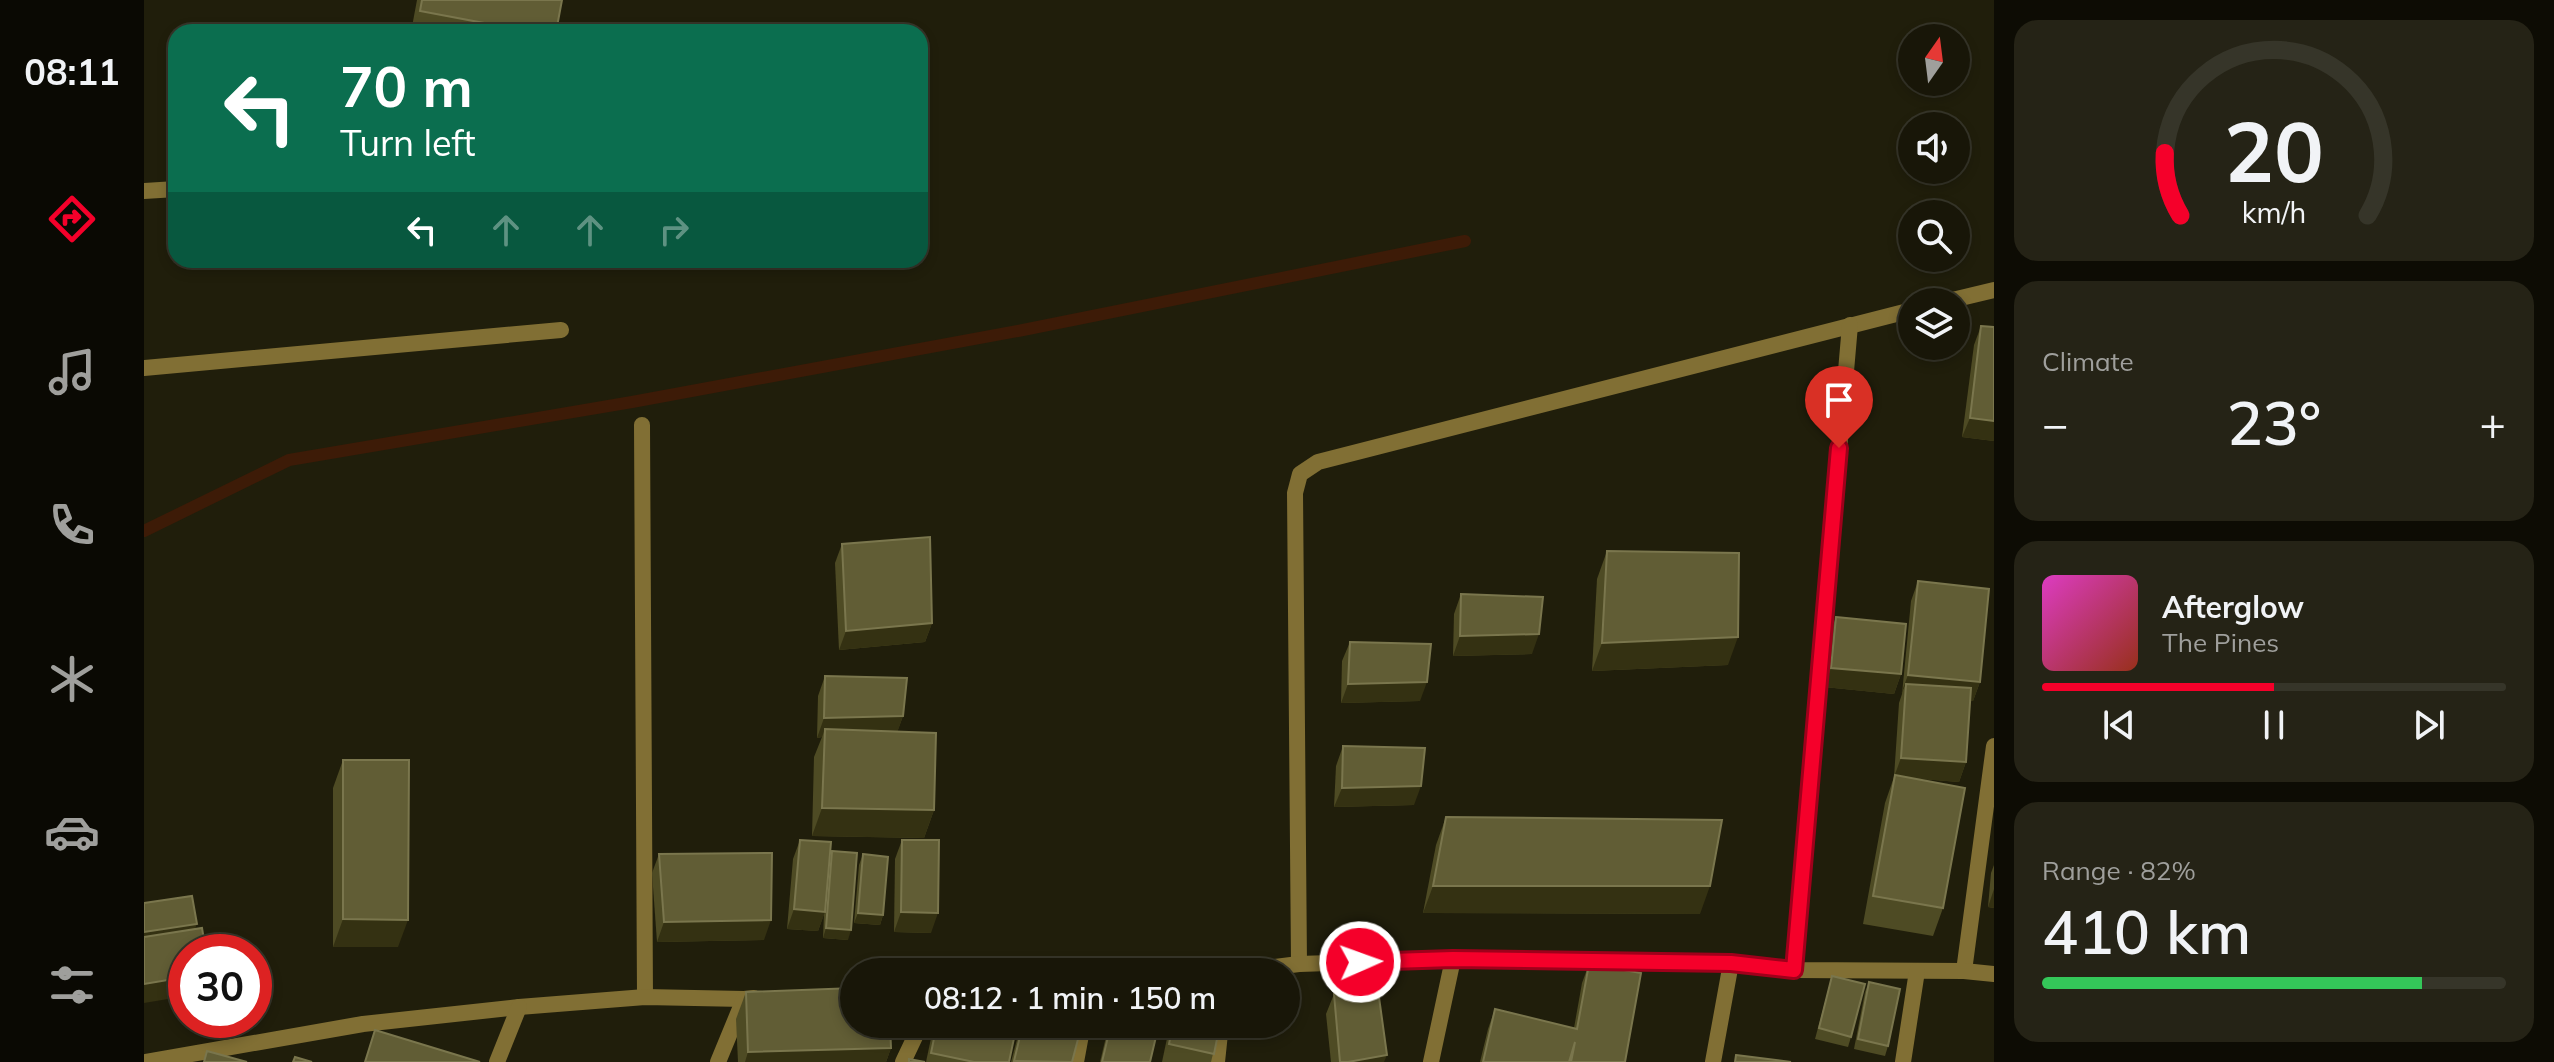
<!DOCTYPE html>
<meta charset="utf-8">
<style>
body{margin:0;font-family:Mulish,sans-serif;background:#252316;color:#f1f3f6;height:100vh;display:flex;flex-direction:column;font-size:30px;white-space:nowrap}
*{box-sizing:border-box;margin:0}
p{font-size:26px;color:#9f9f9c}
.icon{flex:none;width:44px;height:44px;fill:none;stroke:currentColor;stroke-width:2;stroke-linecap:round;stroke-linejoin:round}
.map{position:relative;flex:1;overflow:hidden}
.side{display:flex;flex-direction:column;gap:20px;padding:20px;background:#0d0c04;width:560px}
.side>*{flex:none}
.guide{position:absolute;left:24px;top:24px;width:760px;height:244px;border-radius:24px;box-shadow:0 4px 12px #0003,0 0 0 2px #363529;background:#0b6e4f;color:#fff;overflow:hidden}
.needle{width:52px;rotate:14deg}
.controls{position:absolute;left:1754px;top:24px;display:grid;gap:16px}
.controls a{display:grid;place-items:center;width:72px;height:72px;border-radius:50%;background:#181608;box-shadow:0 4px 12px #0003,0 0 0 2px #363529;font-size:40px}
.speed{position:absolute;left:24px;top:934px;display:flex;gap:16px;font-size:40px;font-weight:700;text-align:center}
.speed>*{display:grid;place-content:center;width:104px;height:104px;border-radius:50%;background:#181608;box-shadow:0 4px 12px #0003,0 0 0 2px #363529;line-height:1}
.speed .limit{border:12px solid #d22;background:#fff;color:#111}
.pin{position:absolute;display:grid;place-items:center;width:68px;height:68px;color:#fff;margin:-82px -34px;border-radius:50% 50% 50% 0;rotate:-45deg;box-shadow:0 0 8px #0007}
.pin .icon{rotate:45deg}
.me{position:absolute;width:88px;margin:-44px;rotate:88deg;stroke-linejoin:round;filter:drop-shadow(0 0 6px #0008)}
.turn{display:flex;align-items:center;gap:28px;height:168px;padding:0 40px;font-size:36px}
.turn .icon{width:104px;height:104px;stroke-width:2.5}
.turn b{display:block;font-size:56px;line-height:68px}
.lanes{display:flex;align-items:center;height:76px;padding:0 40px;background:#0003;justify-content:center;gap:40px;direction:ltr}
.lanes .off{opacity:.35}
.big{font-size:60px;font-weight:600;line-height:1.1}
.side .card{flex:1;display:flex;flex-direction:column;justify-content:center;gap:12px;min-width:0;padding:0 28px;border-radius:24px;background:#252316}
.side .dial{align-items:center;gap:0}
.dial svg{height:208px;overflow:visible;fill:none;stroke:#363529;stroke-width:7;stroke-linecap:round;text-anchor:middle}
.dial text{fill:#f1f3f6;stroke:none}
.song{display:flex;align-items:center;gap:24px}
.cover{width:96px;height:96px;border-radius:12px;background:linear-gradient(135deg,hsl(310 70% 55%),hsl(10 70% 35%))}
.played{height:8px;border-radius:4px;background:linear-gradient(90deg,#f5002a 50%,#363529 50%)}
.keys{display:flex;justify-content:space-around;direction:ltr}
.heat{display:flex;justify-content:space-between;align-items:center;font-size:44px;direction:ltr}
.charge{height:12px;border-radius:6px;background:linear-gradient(90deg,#34c759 82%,#363529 0)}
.trip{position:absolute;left:696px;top:958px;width:460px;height:80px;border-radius:40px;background:#181608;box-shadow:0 4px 12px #0003,0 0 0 2px #363529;font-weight:600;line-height:80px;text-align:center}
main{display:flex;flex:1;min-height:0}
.dock{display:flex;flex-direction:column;width:144px;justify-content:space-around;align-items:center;background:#0a0903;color:#9f9f9c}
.dock .icon{width:56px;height:56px}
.dock .current{color:#f5002a}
.dock b{font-size:36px;color:#f1f3f6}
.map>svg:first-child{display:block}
</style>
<main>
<nav class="dock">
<b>08:11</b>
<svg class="icon current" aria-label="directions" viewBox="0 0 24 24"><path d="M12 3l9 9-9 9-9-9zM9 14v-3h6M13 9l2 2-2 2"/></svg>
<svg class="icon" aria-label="music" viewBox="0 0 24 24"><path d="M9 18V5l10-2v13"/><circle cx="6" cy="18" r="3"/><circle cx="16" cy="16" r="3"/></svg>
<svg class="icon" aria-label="phone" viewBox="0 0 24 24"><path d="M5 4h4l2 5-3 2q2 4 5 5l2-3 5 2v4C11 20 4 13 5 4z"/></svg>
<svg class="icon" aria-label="climate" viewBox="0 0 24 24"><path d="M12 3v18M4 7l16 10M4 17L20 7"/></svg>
<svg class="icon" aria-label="car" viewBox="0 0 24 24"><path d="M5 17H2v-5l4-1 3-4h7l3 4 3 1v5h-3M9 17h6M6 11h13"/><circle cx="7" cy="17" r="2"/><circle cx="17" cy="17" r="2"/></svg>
<svg class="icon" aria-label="filters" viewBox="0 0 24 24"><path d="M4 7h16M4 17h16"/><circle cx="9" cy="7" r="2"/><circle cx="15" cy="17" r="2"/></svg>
</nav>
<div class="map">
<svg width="1850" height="1062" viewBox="0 0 1850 1062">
<rect width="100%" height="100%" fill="#201e0b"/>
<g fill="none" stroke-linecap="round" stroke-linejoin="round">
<path stroke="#3d1b07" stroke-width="12" d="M0,531L145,460L488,402L874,331L1321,241"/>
<g stroke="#816f34" stroke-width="16">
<path d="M0,191L32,189"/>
<path d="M0,368L417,330"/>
</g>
<g stroke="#816f34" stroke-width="16">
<path d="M1800,302L1850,290"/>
<path d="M498,425L501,997"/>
<path d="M1155,964L1151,493L1156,474L1174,462L1768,310"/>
<path d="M1650,970L1706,325"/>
<path d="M1820,971L1850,746"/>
<path d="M1091,972L1155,964L1309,959L1587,963L1650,970L1820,971L1850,974"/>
<path d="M2,1062L219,1024L375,1007L501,997L600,999"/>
<path d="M353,1062L375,1007"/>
<path d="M574,1062L600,999L610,998"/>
<path d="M759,1062L777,1024"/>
<path d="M932,1062L939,1024"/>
<path d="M1073,1062L1077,1024"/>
<path d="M1287,1062L1309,959"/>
<path d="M1569,1062L1587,963"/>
<path d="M1759,1062L1773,971"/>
</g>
</g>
<g fill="#4e4b24">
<path d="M273,0H418L412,32H267Z"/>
<path d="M1837,326L1850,327V441L1818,437L1830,345Z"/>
<path d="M698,544L788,623L781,642L695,650L691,563Z"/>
<path d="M1463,551L1584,665L1448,671L1453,579Z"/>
<path d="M1774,581L1836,682L1829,701H1826L1822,762L1815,782L1767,778L1799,908L1789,936L1719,924L1741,803L1750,777L1755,703L1758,694L1767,601Z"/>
<path d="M1317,594L1388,654L1309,656L1310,614Z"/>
<path d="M1692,617L1757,674L1750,694L1680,687L1685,636Z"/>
<path d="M1206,642L1276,701L1197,703L1198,661Z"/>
<path d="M681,676L759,716L753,732L790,810L780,838L668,836L670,757L678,737L673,738L674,696Z"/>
<path d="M1199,746L1270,805L1190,807L1192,766Z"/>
<path d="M199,760L254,947H189V788Z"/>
<path d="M1302,817L1556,914L1279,913L1292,845Z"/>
<path d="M656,840L686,857L688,851L704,940L679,938L680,914L674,931L643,929L649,859Z"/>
<path d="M758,840L787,933L750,932L751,859Z"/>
<path d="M515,854L620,940L513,942L508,873Z"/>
<path d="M719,854L739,915L736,925L710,923L715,865Z"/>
<path d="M1850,865V908L1844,907L1847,873Z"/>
<path d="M1445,964L1481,1062H1336L1344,1029L1351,1009L1430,1028L1438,983Z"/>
<path d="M1688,976L1707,1037L1704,1047L1671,1039Z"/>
<path d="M1725,982L1744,1046L1741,1056L1710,1049L1721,992Z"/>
<path d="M602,992L747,1048L742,1062H594L592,1019Z"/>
<path d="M1190,994L1240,1062H1187L1182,1014Z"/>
<path d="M790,1024H873L865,1062H782Z"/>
<path d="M877,1024H938L928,1062H867Z"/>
<path d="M965,1024H1015L1006,1062H956Z"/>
<path d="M1026,1024H1076L1067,1062H1018Z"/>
</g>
<g fill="#343112">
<path d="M1826,418L1850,421V441L1818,437Z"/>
<path d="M788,623L781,642L695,650L702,631Z"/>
<path d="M1395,634L1388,654L1309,656L1316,636Z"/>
<path d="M1594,637L1584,665L1448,671L1458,643Z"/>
<path d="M1687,668L1757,674L1750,694L1680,687Z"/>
<path d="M1764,675L1836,682L1829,701L1761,695L1762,684L1757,694Z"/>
<path d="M1283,682L1276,701L1197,703L1204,684Z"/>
<path d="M759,716L752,736L681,729L678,737L673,738L680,718Z"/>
<path d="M1757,758L1822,762L1815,782L1750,777Z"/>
<path d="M1277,786L1270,805L1190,807L1198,788Z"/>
<path d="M678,808L790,810L780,838L668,836Z"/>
<path d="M1289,886H1566L1556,914L1279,913Z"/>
<path d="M1850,889V908L1844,907Z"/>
<path d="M650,909L681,912L674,931L643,929Z"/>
<path d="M757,912L794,913L787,933L750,932Z"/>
<path d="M714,913L739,915L736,925L710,923Z"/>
<path d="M199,919L264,920L254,947H189Z"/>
<path d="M627,920L620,940L513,942L520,922Z"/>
<path d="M53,924L45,943L0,950V932Z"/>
<path d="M682,928L707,930L704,940L679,938Z"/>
<path d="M42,977V996L0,1003V984Z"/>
<path d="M747,1048L742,1062H601L604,1052Z"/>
<path d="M1243,1055L1240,1062H1204Z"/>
</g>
<g fill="#615d35" stroke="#7a764d" stroke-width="2">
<path d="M278,0H418L412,32H388L276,11Z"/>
<path d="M1837,326L1850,327V421L1826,418Z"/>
<path d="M786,537L788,623L702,631L698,544Z"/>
<path d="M1463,551L1595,553L1594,637L1458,643Z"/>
<path d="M1774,581L1845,589L1836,682L1764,675Z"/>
<path d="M1317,594L1399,597L1395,634L1316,636Z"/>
<path d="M1692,617L1762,624L1757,674L1687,668Z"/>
<path d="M1206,642L1287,644L1283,682L1204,684Z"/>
<path d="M681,676L763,678L759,716L680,718Z"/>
<path d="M1762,684L1827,688L1822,762L1757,758Z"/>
<path d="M681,729L792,733L790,810L678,808Z"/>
<path d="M1199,746L1281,748L1277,786L1198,788Z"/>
<path d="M199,760H265L264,920L199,919Z"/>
<path d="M1751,775L1821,788L1799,908L1729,896Z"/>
<path d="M1302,817L1578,820L1566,886H1289Z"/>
<path d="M656,840L687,842L681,912L650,909Z"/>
<path d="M758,840H795L794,913L757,912Z"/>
<path d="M688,851L713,853L707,930L682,928Z"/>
<path d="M628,853L627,920L520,922L515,854Z"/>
<path d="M719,854L744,857L739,915L714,913Z"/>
<path d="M48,896L53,924L0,932V903Z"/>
<path d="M58,928L62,952H42V977L0,984V937Z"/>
<path d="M1445,964L1497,973L1481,1062H1427L1431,1042L1425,1062H1339L1351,1009L1433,1029Z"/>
<path d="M1688,976L1721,984L1707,1037L1675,1028Z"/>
<path d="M1725,982L1756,989L1744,1046L1714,1039Z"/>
<path d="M710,988V1024H746L747,1048L604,1052L602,992Z"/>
<path d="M1234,990L1243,1055L1204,1062H1196L1190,994Z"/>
<path d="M793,1024H873L865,1062H830L787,1053Z"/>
<path d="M879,1024H938L928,1062L870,1061Z"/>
<path d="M967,1024H1015L1006,1062H958Z"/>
<path d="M1029,1024H1076L1070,1054L1025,1044Z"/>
<path d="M231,1030L336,1062H221Z"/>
<path d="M63,1051L103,1062H60Z"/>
<path d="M1592,1055L1647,1062H1591Z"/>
<path d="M151,1057L168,1062H149Z"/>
<path d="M765,1059L781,1062H765Z"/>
</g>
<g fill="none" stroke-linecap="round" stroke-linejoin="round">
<defs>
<path id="route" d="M1216,962L1309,959L1587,963L1650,970L1695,448"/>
</defs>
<use href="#route" stroke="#9f001b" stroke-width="20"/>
<use href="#route" stroke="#f5002a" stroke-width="14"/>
</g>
</svg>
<div class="controls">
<a><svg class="needle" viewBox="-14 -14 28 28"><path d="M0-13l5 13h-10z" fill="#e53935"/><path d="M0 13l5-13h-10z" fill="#9f9f9c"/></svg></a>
<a><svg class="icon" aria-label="sound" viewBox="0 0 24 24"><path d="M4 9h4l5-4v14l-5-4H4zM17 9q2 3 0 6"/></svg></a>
<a><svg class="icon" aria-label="search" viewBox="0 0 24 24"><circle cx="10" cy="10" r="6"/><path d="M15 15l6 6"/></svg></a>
<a><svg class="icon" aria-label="layers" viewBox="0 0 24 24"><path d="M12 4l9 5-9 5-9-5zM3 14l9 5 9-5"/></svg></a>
</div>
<div class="speed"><div class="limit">30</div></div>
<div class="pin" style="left:1695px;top:448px;background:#d93025"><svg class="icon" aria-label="arrive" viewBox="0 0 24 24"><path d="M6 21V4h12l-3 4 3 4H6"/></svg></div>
<svg class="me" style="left:1216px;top:962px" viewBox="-20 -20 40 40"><circle r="17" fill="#f5002a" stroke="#fff" stroke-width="3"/><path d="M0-11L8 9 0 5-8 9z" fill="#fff"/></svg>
<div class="trip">08:12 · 1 min · 150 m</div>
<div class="guide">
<div class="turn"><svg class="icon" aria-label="left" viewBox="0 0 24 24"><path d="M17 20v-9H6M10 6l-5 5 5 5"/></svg><div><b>70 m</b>Turn left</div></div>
<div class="lanes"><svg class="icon" aria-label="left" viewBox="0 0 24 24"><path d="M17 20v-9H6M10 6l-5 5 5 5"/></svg><svg class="icon off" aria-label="ahead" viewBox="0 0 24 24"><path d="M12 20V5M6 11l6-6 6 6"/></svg><svg class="icon off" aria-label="ahead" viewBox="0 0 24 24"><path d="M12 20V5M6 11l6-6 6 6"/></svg><svg class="icon off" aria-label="right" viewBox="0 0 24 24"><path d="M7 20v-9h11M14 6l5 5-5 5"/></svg></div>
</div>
</div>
<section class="side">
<div class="card dial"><svg viewBox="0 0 100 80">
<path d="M14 69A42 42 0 1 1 86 69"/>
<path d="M14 69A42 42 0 0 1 8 45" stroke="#f5002a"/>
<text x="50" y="56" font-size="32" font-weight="700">20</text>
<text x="50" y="72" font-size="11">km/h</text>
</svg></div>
<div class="card"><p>Climate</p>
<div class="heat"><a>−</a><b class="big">23°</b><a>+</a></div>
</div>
<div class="card">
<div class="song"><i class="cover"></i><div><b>Afterglow</b><p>The Pines</p></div></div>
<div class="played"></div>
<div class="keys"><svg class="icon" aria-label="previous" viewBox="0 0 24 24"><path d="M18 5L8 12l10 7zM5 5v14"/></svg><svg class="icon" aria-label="pause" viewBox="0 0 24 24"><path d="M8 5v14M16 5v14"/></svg><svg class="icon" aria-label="next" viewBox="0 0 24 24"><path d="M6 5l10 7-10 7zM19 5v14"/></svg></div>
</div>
<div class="card"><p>Range · 82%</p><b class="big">410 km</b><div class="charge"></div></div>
</section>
</main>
